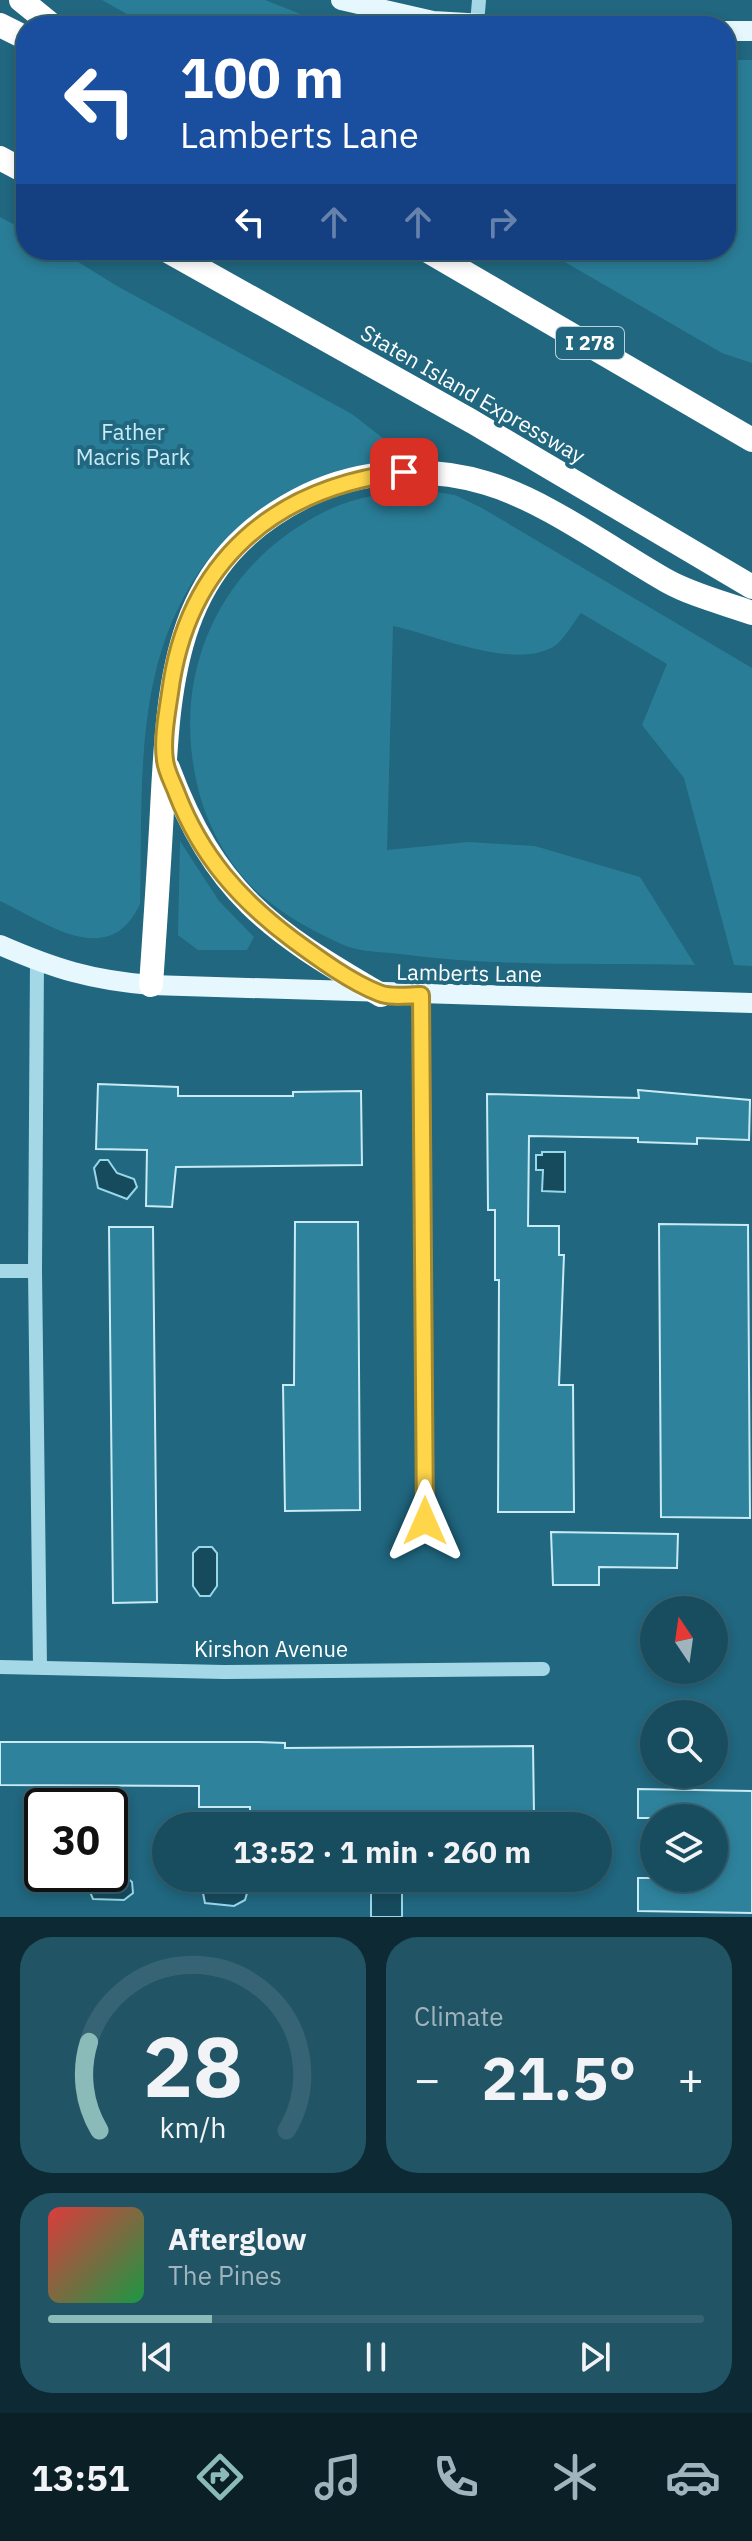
<!DOCTYPE html>
<meta charset="utf-8">
<style>
body{margin:0;font-family:"IBM Plex Sans",sans-serif;background:#215465;color:#f1f3f6;height:100vh;display:flex;flex-direction:column;font-size:30px;white-space:nowrap}
*{box-sizing:border-box;margin:0}
p{font-size:26px;color:#9fb4bd}
.icon{flex:none;width:44px;height:44px;fill:none;stroke:currentColor;stroke-width:2;stroke-linecap:round;stroke-linejoin:round}
.map{position:relative;height:1917px;overflow:hidden}
.sheet{display:flex;flex-direction:column;gap:20px;padding:20px;background:#0d2a34;flex:1}
.sheet>*{flex:none}
.guide{position:absolute;left:16px;top:16px;width:720px;height:244px;border-radius:32px;box-shadow:0 4px 12px #0003,0 0 0 2px #366474;background:#1a4fa0;color:#fff;overflow:hidden}
.needle{width:52px;rotate:347deg}
.fabs{position:absolute;left:640px;top:1596px;display:grid;gap:16px}
.fabs a{display:grid;place-items:center;width:88px;height:88px;border-radius:50%;background:#184d5f;box-shadow:0 4px 12px #0003,0 0 0 2px #366474;font-size:40px}
.speed{position:absolute;left:24px;top:1788px;display:flex;gap:16px;font-size:40px;font-weight:700;text-align:center}
.speed>*{display:grid;place-content:center;width:104px;height:104px;border-radius:50%;background:#184d5f;box-shadow:0 4px 12px #0003,0 0 0 2px #366474;line-height:1}
.speed .limit{border:4px solid #111;border-radius:12px;background:#fff;color:#111}
.pin{position:absolute;display:grid;place-items:center;width:68px;height:68px;color:#fff;margin:-34px;border-radius:16px;box-shadow:0 4px 12px #0006}
.me{position:absolute;width:88px;margin:-44px;rotate:0deg;stroke-linejoin:round;filter:drop-shadow(0 0 6px #0008)}
.turn{display:flex;align-items:center;gap:28px;height:168px;padding:0 32px;font-size:36px}
.turn .icon{width:104px;height:104px;stroke-width:2.5}
.turn b{display:block;font-size:56px;line-height:68px}
.lanes{display:flex;align-items:center;height:76px;padding:0 32px;background:#0003;justify-content:center;gap:40px;direction:ltr}
.lanes .off{opacity:.35}
.big{font-size:60px;font-weight:800;line-height:1.1}
.sheet .tile{flex:1;display:flex;flex-direction:column;justify-content:center;gap:12px;min-width:0;padding:0 28px;border-radius:32px;background:#215465}
.sheet .dial{align-items:center;gap:0}
.dial svg{height:208px;overflow:visible;fill:none;stroke:#366474;stroke-width:7;stroke-linecap:round;text-anchor:middle}
.dial text{fill:#f1f3f6;stroke:none}
.song{display:flex;align-items:center;gap:24px}
.cover{width:96px;height:96px;border-radius:12px;background:linear-gradient(135deg,hsl(0 70% 55%),hsl(140 70% 35%))}
.played{height:8px;border-radius:4px;background:linear-gradient(90deg,#8bbbb9 25%,#366474 25%)}
.keys{display:flex;justify-content:space-around;direction:ltr}
.heat{display:flex;justify-content:space-between;align-items:center;font-size:44px;direction:ltr}
.sheet .tiles{flex:1;display:grid;gap:20px;grid-template-columns:1fr 1fr}
.tile:last-child{grid-column:span 2}
.trip{position:absolute;left:152px;top:1812px;width:460px;height:80px;border-radius:40px;background:#184d5f;box-shadow:0 4px 12px #0003,0 0 0 2px #366474;font-weight:800;line-height:80px;text-align:center}
.tabs{display:flex;height:128px;justify-content:space-around;align-items:center;background:#0a1f26;color:#9fb4bd}
.tabs .icon{width:56px;height:56px}
.tabs .active{color:#8bbbb9}
.tabs b{font-size:36px;color:#f1f3f6}
.map>svg:first-child{display:block}
</style>
<div class="map">
<svg width="752" height="1917" viewBox="0 0 752 1917">
<rect width="100%" height="100%" fill="#20677f"/>
<g fill="#2a7d97">
<path d="M102,0H265L331,26H148Z"/>
<path d="M726,60H752V363L722,353L544,250H726Z"/>
<path d="M0,217L26,231V250H59L117,286L352,414L398,450L399,461C270,471 182,553 154,679C138,751 142,831 140,904C109,971 47,923 0,901Z"/>
<path d="M424,490L455,495L482,508L752,668V966L734,965L684,778L642,725L667,664L581,613C573,623 564,640 553,647C511,670 436,635 393,626L387,850L468,842L535,846L640,877L695,965C597,963 497,967 400,954C383,952 362,952 346,946C318,934 287,917 263,897C230,869 206,825 197,784C171,671 220,564 324,512C356,496 390,492 424,490Z"/>
<path d="M180,841L219,901L254,937L247,950H198L178,935Z"/>
</g>
<g fill="#164b5e" stroke="#98d7e9" stroke-width="2">
<path d="M542,1152H565V1192L542,1191L543,1170H536V1155H542Z"/>
<path d="M100,1160H108L117,1173L134,1179L137,1187L127,1199L98,1188L94,1168Z"/>
<path d="M199,1547H212L217,1553V1586L210,1596H200L193,1586V1553Z"/>
<path d="M95,1876L126,1877L132,1882L133,1893L124,1900L93,1899L87,1885Z"/>
<path d="M212,1881L241,1882L247,1893L245,1900L234,1906L205,1903L202,1888Z"/>
<path d="M371,1887L402,1888V1917H371Z"/>
</g>
<g fill="#2f829c" stroke="#c8ebf6" stroke-width="2">
<path d="M98,1084L178,1087V1096H293V1092L361,1091L362,1165L176,1167L172,1207L146,1206L147,1150L96,1149Z"/>
<path d="M638,1090L750,1100L749,1140L697,1138V1144L638,1142V1138L529,1136L528,1226H559V1255H564L559,1385H573L574,1512H498L499,1280H495V1210H488L487,1094L639,1098Z"/>
<path d="M295,1222H358L360,1510L285,1511L283,1385H294Z"/>
<path d="M659,1224L748,1225L750,1518L661,1517Z"/>
<path d="M109,1227H153L157,1602L113,1603Z"/>
<path d="M551,1532L678,1534L677,1568L599,1567V1585H553Z"/>
<path d="M0,1742H259L285,1743V1748L533,1746L534,1814L250,1813V1807H199V1786L0,1785Z"/>
<path d="M638,1789L752,1791V1913L638,1911V1878H714V1818H638Z"/>
</g>
<g fill="none" stroke-linecap="round" stroke-linejoin="round">
<g stroke="#a4d8e7" stroke-width="14">
<path d="M477,24L479,0"/>
<path d="M37,961L35,1271L40,1667"/>
<path d="M421,995L425,1521"/>
<path d="M0,1271H35"/>
<path d="M0,1667L224,1672L543,1669"/>
</g>
<g stroke="#e6f7fd" stroke-width="20">
<path d="M341,0L433,21L516,26"/>
<path d="M726,31H752"/>
<path d="M0,945C55,969 91,980 151,985L752,1003"/>
</g>
<g stroke="#fff" stroke-width="24">
<path d="M21,0L53,26"/>
<path d="M0,25L26,38"/>
<path d="M0,158L26,172"/>
<path d="M166,250L473,422L752,587"/>
<path d="M426,250L752,440"/>
<path d="M168,768C215,893 269,930 381,995"/>
<path d="M151,985C155,927 159,868 162,810C169,678 173,560 308,495C363,469 428,466 486,483C545,500 612,550 667,581C692,595 724,603 752,613"/>
</g>
</g>
<g fill="none" stroke-linecap="round" stroke-linejoin="round">
<defs>
<path id="route" d="M404,472C275,487 187,561 170,693C167,713 162,740 165,760C166,771 173,783 177,794C201,856 239,899 292,939C318,958 349,981 379,993C391,998 409,995 421,995L425,1521"/>
</defs>
<use href="#route" stroke="#a68a30" stroke-width="20"/>
<use href="#route" stroke="#ffd54a" stroke-width="14"/>
</g>
<g text-anchor="middle" stroke-width="8" stroke-linejoin="round" paint-order="stroke">
<rect fill="#20677f" stroke="#bcd1d9" stroke-width="2" x="556" y="327" width="68" height="32" rx="6"/>
<g font-size="20" font-weight="bold" fill="#fff">
<text x="590" y="350">I 278</text>
</g>
<g font-size="22" fill="#fff" stroke="#20677f">
<text transform="translate(473 394) rotate(30)" y="8">Staten Island Expressway</text>
<text transform="translate(469 973) rotate(1)" y="8">Lamberts Lane</text>
<text x="271" y="1657">Kirshon Avenue</text>
</g>
<g font-size="22" fill="#c8ebf6" stroke="#20677f">
<text x="133" y="440">Father<tspan x="133" dy="25">Macris Park</tspan></text>
</g>
</g>
</svg>
<div class="fabs">
<a><svg class="needle" viewBox="-14 -14 28 28"><path d="M0-13l5 13h-10z" fill="#e53935"/><path d="M0 13l5-13h-10z" fill="#9fb4bd"/></svg></a>
<a><svg class="icon" aria-label="search" viewBox="0 0 24 24"><circle cx="10" cy="10" r="6"/><path d="M15 15l6 6"/></svg></a>
<a><svg class="icon" aria-label="layers" viewBox="0 0 24 24"><path d="M12 4l9 5-9 5-9-5zM3 14l9 5 9-5"/></svg></a>
</div>
<div class="speed"><div class="limit">30</div></div>
<div class="pin" style="left:404px;top:472px;background:#d93025"><svg class="icon" aria-label="arrive" viewBox="0 0 24 24"><path d="M6 21V4h12l-3 4 3 4H6"/></svg></div>
<svg class="me" style="left:425px;top:1521px" viewBox="-20 -20 40 40"><path d="M0-17L14 15 0 8-14 15z" fill="#ffd54a" stroke="#fff" stroke-width="4"/></svg>
<div class="trip">13:52 · 1 min · 260 m</div>
<div class="guide">
<div class="turn"><svg class="icon" aria-label="left" viewBox="0 0 24 24"><path d="M17 20v-9H6M10 6l-5 5 5 5"/></svg><div><b>100 m</b>Lamberts Lane</div></div>
<div class="lanes"><svg class="icon" aria-label="left" viewBox="0 0 24 24"><path d="M17 20v-9H6M10 6l-5 5 5 5"/></svg><svg class="icon off" aria-label="ahead" viewBox="0 0 24 24"><path d="M12 20V5M6 11l6-6 6 6"/></svg><svg class="icon off" aria-label="ahead" viewBox="0 0 24 24"><path d="M12 20V5M6 11l6-6 6 6"/></svg><svg class="icon off" aria-label="right" viewBox="0 0 24 24"><path d="M7 20v-9h11M14 6l5 5-5 5"/></svg></div>
</div>
</div>
<section class="sheet">
<div class="tiles">
<div class="tile dial"><svg viewBox="0 0 100 80">
<path d="M14 69A42 42 0 1 1 86 69"/>
<path d="M14 69A42 42 0 0 1 10 35" stroke="#8bbbb9"/>
<text x="50" y="56" font-size="32" font-weight="700">28</text>
<text x="50" y="72" font-size="11">km/h</text>
</svg></div>
<div class="tile"><p>Climate</p>
<div class="heat"><a>−</a><b class="big">21.5°</b><a>+</a></div>
</div>
<div class="tile">
<div class="song"><i class="cover"></i><div><b>Afterglow</b><p>The Pines</p></div></div>
<div class="played"></div>
<div class="keys"><svg class="icon" aria-label="previous" viewBox="0 0 24 24"><path d="M18 5L8 12l10 7zM5 5v14"/></svg><svg class="icon" aria-label="pause" viewBox="0 0 24 24"><path d="M8 5v14M16 5v14"/></svg><svg class="icon" aria-label="next" viewBox="0 0 24 24"><path d="M6 5l10 7-10 7zM19 5v14"/></svg></div>
</div>
</div>
</section>
<nav class="tabs">
<b>13:51</b>
<svg class="icon active" aria-label="directions" viewBox="0 0 24 24"><path d="M12 3l9 9-9 9-9-9zM9 14v-3h6M13 9l2 2-2 2"/></svg>
<svg class="icon" aria-label="music" viewBox="0 0 24 24"><path d="M9 18V5l10-2v13"/><circle cx="6" cy="18" r="3"/><circle cx="16" cy="16" r="3"/></svg>
<svg class="icon" aria-label="phone" viewBox="0 0 24 24"><path d="M5 4h4l2 5-3 2q2 4 5 5l2-3 5 2v4C11 20 4 13 5 4z"/></svg>
<svg class="icon" aria-label="climate" viewBox="0 0 24 24"><path d="M12 3v18M4 7l16 10M4 17L20 7"/></svg>
<svg class="icon" aria-label="car" viewBox="0 0 24 24"><path d="M5 17H2v-5l4-1 3-4h7l3 4 3 1v5h-3M9 17h6M6 11h13"/><circle cx="7" cy="17" r="2"/><circle cx="17" cy="17" r="2"/></svg>
</nav>
